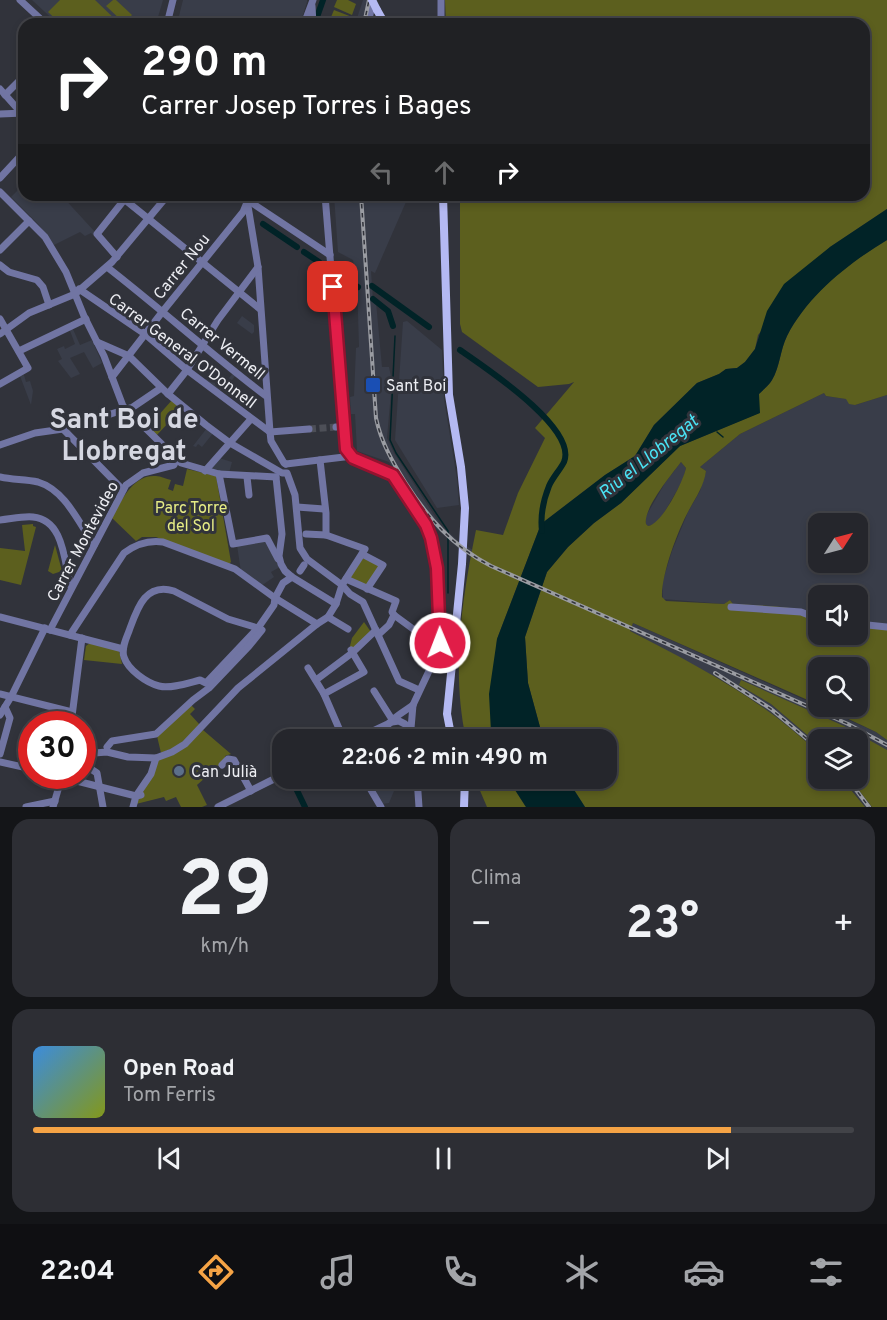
<!DOCTYPE html>
<html lang="es">
<meta charset="utf-8">
<style>
body{margin:0;font-family:Overpass,sans-serif;background:#2d2e34;color:#f1f3f6;height:100vh;display:flex;flex-direction:column;font-size:22px;white-space:nowrap}
*{box-sizing:border-box;margin:0}
p{font-size:20px;color:#a3a5a9}
.icon{flex:none;width:33px;height:33px;fill:none;stroke:currentColor;stroke-width:2;stroke-linecap:round;stroke-linejoin:round}
.map{position:relative;height:807px;overflow:hidden}
.sheet{display:flex;flex-direction:column;gap:12px;padding:12px;background:#141518;flex:1}
.sheet>*{flex:none}
.top-card{position:absolute;left:18px;top:18px;width:852px;height:183px;border-radius:18px;box-shadow:0 3px 9px #0003,0 0 0 2px #424348;background:#202124;color:#fff;overflow:hidden}
.needle{width:39px;rotate:54deg}
.controls{position:absolute;left:808px;top:513px;display:grid;gap:12px}
.controls a{display:grid;place-items:center;width:60px;height:60px;border-radius:12px;background:#25262c;box-shadow:0 3px 9px #0003,0 0 0 2px #424348;font-size:30px}
.speed{position:absolute;left:18px;top:711px;display:flex;gap:12px;font-size:30px;font-weight:700;text-align:center}
.speed>*{display:grid;place-content:center;width:78px;height:78px;border-radius:50%;background:#25262c;box-shadow:0 3px 9px #0003,0 0 0 2px #424348;line-height:1}
.speed .limit{border:9px solid #d22;background:#fff;color:#111}
.pin{position:absolute;display:grid;place-items:center;width:51px;height:51px;color:#fff;margin:-26px;border-radius:12px;box-shadow:0 3px 9px #0006}
.me{position:absolute;width:66px;margin:-33px;rotate:359deg;stroke-linejoin:round;filter:drop-shadow(0 0 4px #0008)}
.turn{display:flex;align-items:center;gap:21px;height:126px;padding:0 24px;font-size:27px}
.turn .icon{width:78px;height:78px;stroke-width:2.5}
.turn b{display:block;font-size:42px;line-height:51px}
.lanes{display:flex;align-items:center;height:57px;padding:0 24px;background:#0003;justify-content:center;gap:30px;direction:ltr}
.lanes .off{opacity:.35}
.big{font-size:45px;font-weight:700;line-height:1.1}
.sheet .card{flex:1;display:flex;flex-direction:column;justify-content:center;gap:9px;min-width:0;padding:0 21px;border-radius:18px;background:#2d2e34}
.sheet .dial{align-items:center;gap:0}
.dial b{font-size:78px;line-height:1}
.song{display:flex;align-items:center;gap:18px}
.cover{width:72px;height:72px;border-radius:9px;background:linear-gradient(135deg,hsl(210 70% 55%),hsl(70 70% 35%))}
.played{height:6px;border-radius:3px;background:linear-gradient(90deg,#f5a345 85%,#424348 85%)}
.keys{display:flex;justify-content:space-around;direction:ltr}
.heat{display:flex;justify-content:space-between;align-items:center;font-size:33px;direction:ltr}
.sheet .tiles{flex:1;display:grid;gap:12px;grid-template-columns:1fr 1fr}
.card:last-child{grid-column:span 2}
.trip{position:absolute;left:272px;top:729px;width:345px;height:60px;border-radius:18px;background:#25262c;box-shadow:0 3px 9px #0003,0 0 0 2px #424348;font-weight:700;line-height:60px;text-align:center}
.dock{display:flex;height:96px;justify-content:space-around;align-items:center;background:#0f0f12;color:#a3a5a9}
.dock .icon{width:42px;height:42px}
.dock .selected{color:#f5a345}
.dock b{font-size:27px;color:#f1f3f6}
.map>svg:first-child{display:block}
</style>
<div class="map">
<svg width="887" height="807" viewBox="0 0 887 807">
<rect width="100%" height="100%" fill="#31333b"/>
<g fill="#393d49" fill-rule="evenodd">
<path d="M32,0H163L156,24H58Z"/>
<path d="M183,0H307V2L300,24H177Z"/>
<path d="M363,0H372L367,24H355Z"/>
<path d="M24,184V195H61L95,232L93,235L91,233L85,236L80,232L54,245L39,225L11,197Z"/>
<path d="M334,195H409L375,273L371,271L373,300L376,302L382,367H389L392,381L387,438L394,453L440,524L457,540L484,557L489,567L460,550L436,528L389,462L357,451L355,414H351L350,397L354,396L356,348L359,347L357,282L353,260L338,252Z"/>
<path d="M242,316L254,325V332L252,334L237,323Z"/>
<path d="M407,321L442,350L444,399L457,479L459,505L437,508L395,440L403,322Z"/>
<path d="M72,327L80,345L92,340L102,363L93,368L84,352L70,358L80,374L71,378L58,361L62,359L57,349L64,346L65,349L75,344L69,328Z"/>
<path d="M212,371L226,382L233,373L236,375L229,384L226,383L219,392L204,381Z"/>
<path d="M24,375L26,382L30,381L33,391L31,405L20,376Z"/>
<path d="M824,393L826,396L847,399L855,405L887,395V626L858,622V596H819V615L801,610L733,604L730,600L724,604L663,599L662,583L672,551L688,512L700,491L706,471L700,467L740,434ZM819,524H858V562H819Z"/>
<path d="M207,428L214,432L202,447L198,444L196,447L193,446Z"/>
<path d="M219,458L232,462L229,473L209,470Z"/>
<path d="M681,462L686,468L683,480L661,518L655,524L648,526L646,524V516L665,483Z"/>
<path d="M267,540L280,567L271,572L274,577L261,586L241,572L237,545Z"/>
<path d="M633,623L876,732L887,740V750L741,681L740,685L771,704L811,737L819,745V754L800,736L741,691L630,631Z"/>
<path d="M367,779H399L389,803L382,804Z"/>
<path d="M842,779H850L872,807H865Z"/>
</g>
<g fill="#5c5f1e" fill-rule="evenodd">
<path d="M60,0H95L120,24H61L48,12Z"/>
<path d="M113,0H116L132,15L124,23L106,6Z"/>
<path d="M337,0H348L356,4L352,15L334,7Z"/>
<path d="M445,0H887V209L830,247L758,335L755,349L745,362L737,368L726,369L719,374L697,383L654,425L635,456L605,475L541,524L497,639L491,732L493,739H466C451,670 462,598 476,530L503,535L518,493L545,438L535,428L574,382L569,384L538,387L462,332L460,324V195H864V24H446Z"/>
<path d="M334,10L352,17L350,24H328Z"/>
<path d="M887,240V395L855,405L849,404L846,399L826,396L824,393L740,434L700,467L706,471C704,486 696,497 689,510C678,530 661,575 662,597L666,601L724,604L730,600L733,604C761,606 792,605 819,615V634H858V622L887,626V740L876,732L823,707L858,706V668H819V705L633,623L630,631C698,666 764,700 819,754V778L842,779L865,807H585L567,779L606,778V740L546,739L540,727L528,683L525,637L547,572L568,547L594,523L621,503L680,446L759,413V394C763,390 769,385 772,380C780,367 780,350 787,336C808,295 848,263 887,240ZM681,462L686,468C683,482 662,524 648,526L646,524C643,509 671,475 681,462Z"/>
<path d="M172,400L178,405L167,418L170,421L156,436L150,430L159,420L157,417Z"/>
<path d="M187,469L216,476L231,562L228,565L156,537H142L136,541L112,518C121,501 133,474 156,476C161,476 166,479 171,480L168,489L173,491L175,484L183,486Z"/>
<path d="M33,524V526L36,527L21,585L0,580V548L25,551L22,525Z"/>
<path d="M55,545L62,571L53,574L48,571Z"/>
<path d="M363,558L381,566L366,587L349,579Z"/>
<path d="M364,622L371,632L353,650H349L352,638Z"/>
<path d="M90,643L119,650L122,664L84,660L86,646Z"/>
<path d="M741,680L844,726L887,750V807H872L850,779L858,778V740H819V745L771,704L739,685Z"/>
<path d="M190,704L195,709L190,714L200,725L178,746L161,753L157,736Z"/>
<path d="M203,730L231,754L225,756V760L197,785L207,805L202,807H181L176,797L166,801L164,797L136,804L153,774L157,760Z"/>
<path d="M475,779H508L526,807H487Z"/>
</g>
<g fill="#012327">
<path d="M887,209V240C849,263 808,295 787,336C780,350 780,367 772,380C769,385 763,390 759,394L760,413L680,446L621,503L594,523L568,547L547,572L525,637L528,683L540,727L546,739H493L491,732L489,694L497,639L541,524L605,475L635,456L654,425L697,383L719,374L726,369L737,368L745,362L755,349L767,311L784,284L830,247Z"/>
<path d="M508,779H567L585,807H526Z"/>
</g>
<g fill="none" stroke-linecap="round" stroke-linejoin="round">
<g stroke="#012327" stroke-width="1.5">
<path d="M395,336L390,440L396,453L448,531V593"/>
<path d="M717,432L723,437"/>
</g>
<g stroke="#012327" stroke-width="6">
<path d="M317,17L323,0"/>
<path d="M260,200L261,195"/>
<path d="M263,224L297,247"/>
<path d="M304,252L319,262"/>
<path d="M341,276L358,287"/>
<path d="M372,286L429,327"/>
<path d="M373,299L388,311L393,326"/>
<path d="M460,350C484,367 578,428 564,462C560,470 553,477 549,486C543,501 540,514 542,531"/>
<path d="M291,778L305,807"/>
</g>
<path stroke="#4d4f57" stroke-width="7" stroke-dasharray="7 3.5" stroke-linecap="butt" d="M309,429L336,427"/>
<g stroke="#7175a3" stroke-width="7">
<path d="M20,0L46,24"/>
<path d="M441,0V24"/>
<path d="M312,6L313,24"/>
<path d="M167,24L173,0"/>
<path d="M304,24L313,0"/>
<path d="M368,24L373,0"/>
<path d="M0,89L24,116"/>
<path d="M5,95L24,76"/>
<path d="M0,114L24,113"/>
<path d="M0,178L24,152"/>
<path d="M0,192L45,237L66,272L84,316L104,356L123,406L127,410L181,463L219,474L276,477"/>
<path d="M119,195L260,309"/>
<path d="M240,195L330,255"/>
<path d="M325,195L345,442L348,455"/>
<path d="M247,200L258,267L270,432L271,441L284,463L286,464"/>
<path d="M0,250L29,221"/>
<path d="M117,257L97,234L128,195"/>
<path d="M0,265L9,272L37,280L43,287L49,305"/>
<path d="M107,267C161,309 212,355 266,396"/>
<path d="M79,289L145,334L187,370L270,432"/>
<path d="M0,319L28,368L0,384"/>
<path d="M0,334L29,313L75,294L112,262L168,195"/>
<path d="M97,342L129,356L168,394L206,425L230,443L282,473H287L295,495L300,548L307,559L342,585L350,594L363,602L399,681L419,690"/>
<path d="M19,351L86,319"/>
<path d="M112,377L163,311L243,212L250,195"/>
<path d="M168,394L187,370L218,320L258,267"/>
<path d="M336,427H338"/>
<path d="M63,429L123,490"/>
<path d="M270,432L309,429"/>
<path d="M0,445L35,433L63,429L133,407L161,388"/>
<path d="M348,455L393,475L426,525L434,546L437,569L440,643L437,654L413,705L410,740"/>
<path d="M320,460L326,513V535"/>
<path d="M286,464L344,457L348,455"/>
<path d="M205,471L251,419"/>
<path d="M219,474L233,544L267,538L278,559"/>
<path d="M0,477C12,480 25,479 38,482C65,490 79,523 94,545"/>
<path d="M247,477L249,495"/>
<path d="M276,477L282,534L279,556L281,564L285,571L292,577L336,604"/>
<path d="M297,507L324,509"/>
<path d="M0,520C11,519 22,516 33,517C65,520 64,564 71,587"/>
<path d="M362,554L383,565L367,589"/>
<path d="M300,571L304,565"/>
<path d="M346,579L396,601L392,612L394,615L439,648"/>
<path d="M731,607L801,612L819,619"/>
<path d="M0,617L123,649"/>
<path d="M328,617L348,629"/>
<path d="M858,624L887,627"/>
<path d="M258,628L228,619L174,591C145,582 137,609 129,631C126,639 121,649 124,657C128,670 147,683 159,686C171,689 188,683 200,680L206,683L258,628L274,605L275,598L283,583L292,577"/>
<path d="M50,630L126,485L143,473L174,465L176,460"/>
<path d="M70,635L124,553C136,544 149,540 163,542L235,569L275,598L317,624"/>
<path d="M378,635L389,625L394,615"/>
<path d="M308,668L324,694L344,740"/>
<path d="M316,680L352,653L376,630"/>
<path d="M374,691L393,721"/>
<path d="M0,694L72,712"/>
<path d="M324,694L364,672L351,650"/>
<path d="M0,715L11,697L45,628"/>
<path d="M71,724L82,638"/>
<path d="M366,734L378,740"/>
<path d="M354,740L392,722L399,721L405,724L410,731"/>
<path d="M384,740C381,723 401,714 413,705"/>
<path d="M107,747L112,741L156,734L193,700L209,688L249,646L262,630"/>
<path d="M0,754L10,718L5,707"/>
<path d="M82,754L107,752L128,757L156,758L172,752L185,744L238,688L317,624L328,617L336,604L342,585L365,549L326,535L306,534"/>
<path d="M0,762L32,769"/>
<path d="M82,763L97,773L103,807"/>
<path d="M222,765L228,759L234,760L251,791"/>
<path d="M57,776L136,796L141,795"/>
<path d="M364,778L381,807"/>
<path d="M417,778L419,807"/>
<path d="M26,807L55,801"/>
<path d="M53,807L62,776"/>
<path d="M133,807L136,796L151,774L156,758"/>
<path d="M218,807L282,775"/>
</g>
<g stroke="#b4b9f2" stroke-width="8">
<path d="M377,10L385,24"/>
<path d="M443,195L449,395L461,467L465,508L462,564L447,714L452,740"/>
<path d="M464,807L465,778"/>
</g>
<defs>
<g id="rail">
<path d="M364,24L369,0"/>
<path d="M361,195L376,418C381,442 392,461 405,482C428,518 452,546 491,566L848,724L887,745"/>
<path d="M715,673L771,709L819,749"/>
<path d="M847,778L869,807"/>
</g>
</defs>
<use href="#rail" stroke="#9a9ca2" stroke-width="4"/>
<use href="#rail" stroke="#31333b" stroke-width="1.5" stroke-dasharray="4.5" stroke-linecap="butt"/>
<path stroke="#b4b9f2" stroke-width="8" d="M372,0L377,10"/>
</g>
<g fill="none" stroke-linecap="round" stroke-linejoin="round">
<defs>
<path id="route" d="M333,287L346,449L353,458L393,475L426,525L431,538L437,568L440,643"/>
</defs>
<use href="#route" stroke="#92132f" stroke-width="15"/>
<use href="#route" stroke="#e11d48" stroke-width="10"/>
</g>
<rect fill="#1a4fb4" stroke="#31333b" stroke-width="2" x="365" y="377" width="16" height="16" rx="3"/>
<circle fill="#5c6f8a" stroke="#31333b" stroke-width="2" cx="179" cy="771" r="6"/>
<g text-anchor="middle" stroke-width="6" stroke-linejoin="round" paint-order="stroke">
<g font-size="16" fill="#edeef3" stroke="#31333b">
<text transform="translate(181 266) rotate(-51)" y="6">Carrer Nou</text>
<text transform="translate(223 343) rotate(39)" y="6">Carrer Vermell</text>
<text transform="translate(183 350) rotate(37)" y="6">Carrer General O'Donnell</text>
<text transform="translate(82 541) rotate(-62)" y="6">Carrer Montevideo</text>
</g>
<g font-size="16" fill="#edeef3" stroke="#31333b" text-anchor="start">
<text x="386" y="391">Sant Boi</text>
<text x="191" y="777">Can Julià</text>
</g>
<g font-size="16" fill="#e6ec85" stroke="#31333b">
<text x="191" y="513">Parc Torre<tspan x="191" dy="18">del Sol</tspan></text>
</g>
<g font-size="18" font-style="italic" fill="#4ae4f6" stroke="#31333b">
<text transform="translate(648 457) rotate(-39)" y="6">Riu el Llobregat</text>
</g>
<g font-size="28" font-weight="bold" fill="#d5d7e1" stroke="#31333b">
<text x="124" y="428">Sant Boi de<tspan x="124" dy="32">Llobregat</tspan></text>
</g>
</g>
</svg>
<div class="controls">
<a><svg class="needle" viewBox="-14 -14 28 28"><path d="M0-13l5 13h-10z" fill="#e53935"/><path d="M0 13l5-13h-10z" fill="#a3a5a9"/></svg></a>
<a><svg class="icon" aria-label="sound" viewBox="0 0 24 24"><path d="M4 9h4l5-4v14l-5-4H4zM17 9q2 3 0 6"/></svg></a>
<a><svg class="icon" aria-label="search" viewBox="0 0 24 24"><circle cx="10" cy="10" r="6"/><path d="M15 15l6 6"/></svg></a>
<a><svg class="icon" aria-label="layers" viewBox="0 0 24 24"><path d="M12 4l9 5-9 5-9-5zM3 14l9 5 9-5"/></svg></a>
</div>
<div class="speed"><div class="limit">30</div></div>
<div class="pin" style="left:333px;top:287px;background:#d93025"><svg class="icon" aria-label="arrive" viewBox="0 0 24 24"><path d="M6 21V4h12l-3 4 3 4H6"/></svg></div>
<svg class="me" style="left:440px;top:643px" viewBox="-20 -20 40 40"><circle r="17" fill="#e11d48" stroke="#fff" stroke-width="3"/><path d="M0-11L8 9 0 5-8 9z" fill="#fff"/></svg>
<div class="trip">22:06 · 2 min · 490 m</div>
<div class="top-card">
<div class="turn"><svg class="icon" aria-label="right" viewBox="0 0 24 24"><path d="M7 20v-9h11M14 6l5 5-5 5"/></svg><div><b>290 m</b>Carrer Josep Torres i Bages</div></div>
<div class="lanes"><svg class="icon off" aria-label="left" viewBox="0 0 24 24"><path d="M17 20v-9H6M10 6l-5 5 5 5"/></svg><svg class="icon off" aria-label="ahead" viewBox="0 0 24 24"><path d="M12 20V5M6 11l6-6 6 6"/></svg><svg class="icon" aria-label="right" viewBox="0 0 24 24"><path d="M7 20v-9h11M14 6l5 5-5 5"/></svg></div>
</div>
</div>
<section class="sheet">
<div class="tiles">
<div class="card dial"><b>29</b><p>km/h</p></div>
<div class="card"><p>Clima</p>
<div class="heat"><a>−</a><b class="big">23°</b><a>+</a></div>
</div>
<div class="card">
<div class="song"><i class="cover"></i><div><b>Open Road</b><p>Tom Ferris</p></div></div>
<div class="played"></div>
<div class="keys"><svg class="icon" aria-label="previous" viewBox="0 0 24 24"><path d="M18 5L8 12l10 7zM5 5v14"/></svg><svg class="icon" aria-label="pause" viewBox="0 0 24 24"><path d="M8 5v14M16 5v14"/></svg><svg class="icon" aria-label="next" viewBox="0 0 24 24"><path d="M6 5l10 7-10 7zM19 5v14"/></svg></div>
</div>
</div>
</section>
<nav class="dock">
<b>22:04</b>
<svg class="icon selected" aria-label="directions" viewBox="0 0 24 24"><path d="M12 3l9 9-9 9-9-9zM9 14v-3h6M13 9l2 2-2 2"/></svg>
<svg class="icon" aria-label="music" viewBox="0 0 24 24"><path d="M9 18V5l10-2v13"/><circle cx="6" cy="18" r="3"/><circle cx="16" cy="16" r="3"/></svg>
<svg class="icon" aria-label="phone" viewBox="0 0 24 24"><path d="M5 4h4l2 5-3 2q2 4 5 5l2-3 5 2v4C11 20 4 13 5 4z"/></svg>
<svg class="icon" aria-label="climate" viewBox="0 0 24 24"><path d="M12 3v18M4 7l16 10M4 17L20 7"/></svg>
<svg class="icon" aria-label="car" viewBox="0 0 24 24"><path d="M5 17H2v-5l4-1 3-4h7l3 4 3 1v5h-3M9 17h6M6 11h13"/><circle cx="7" cy="17" r="2"/><circle cx="17" cy="17" r="2"/></svg>
<svg class="icon" aria-label="filters" viewBox="0 0 24 24"><path d="M4 7h16M4 17h16"/><circle cx="9" cy="7" r="2"/><circle cx="15" cy="17" r="2"/></svg>
</nav>
